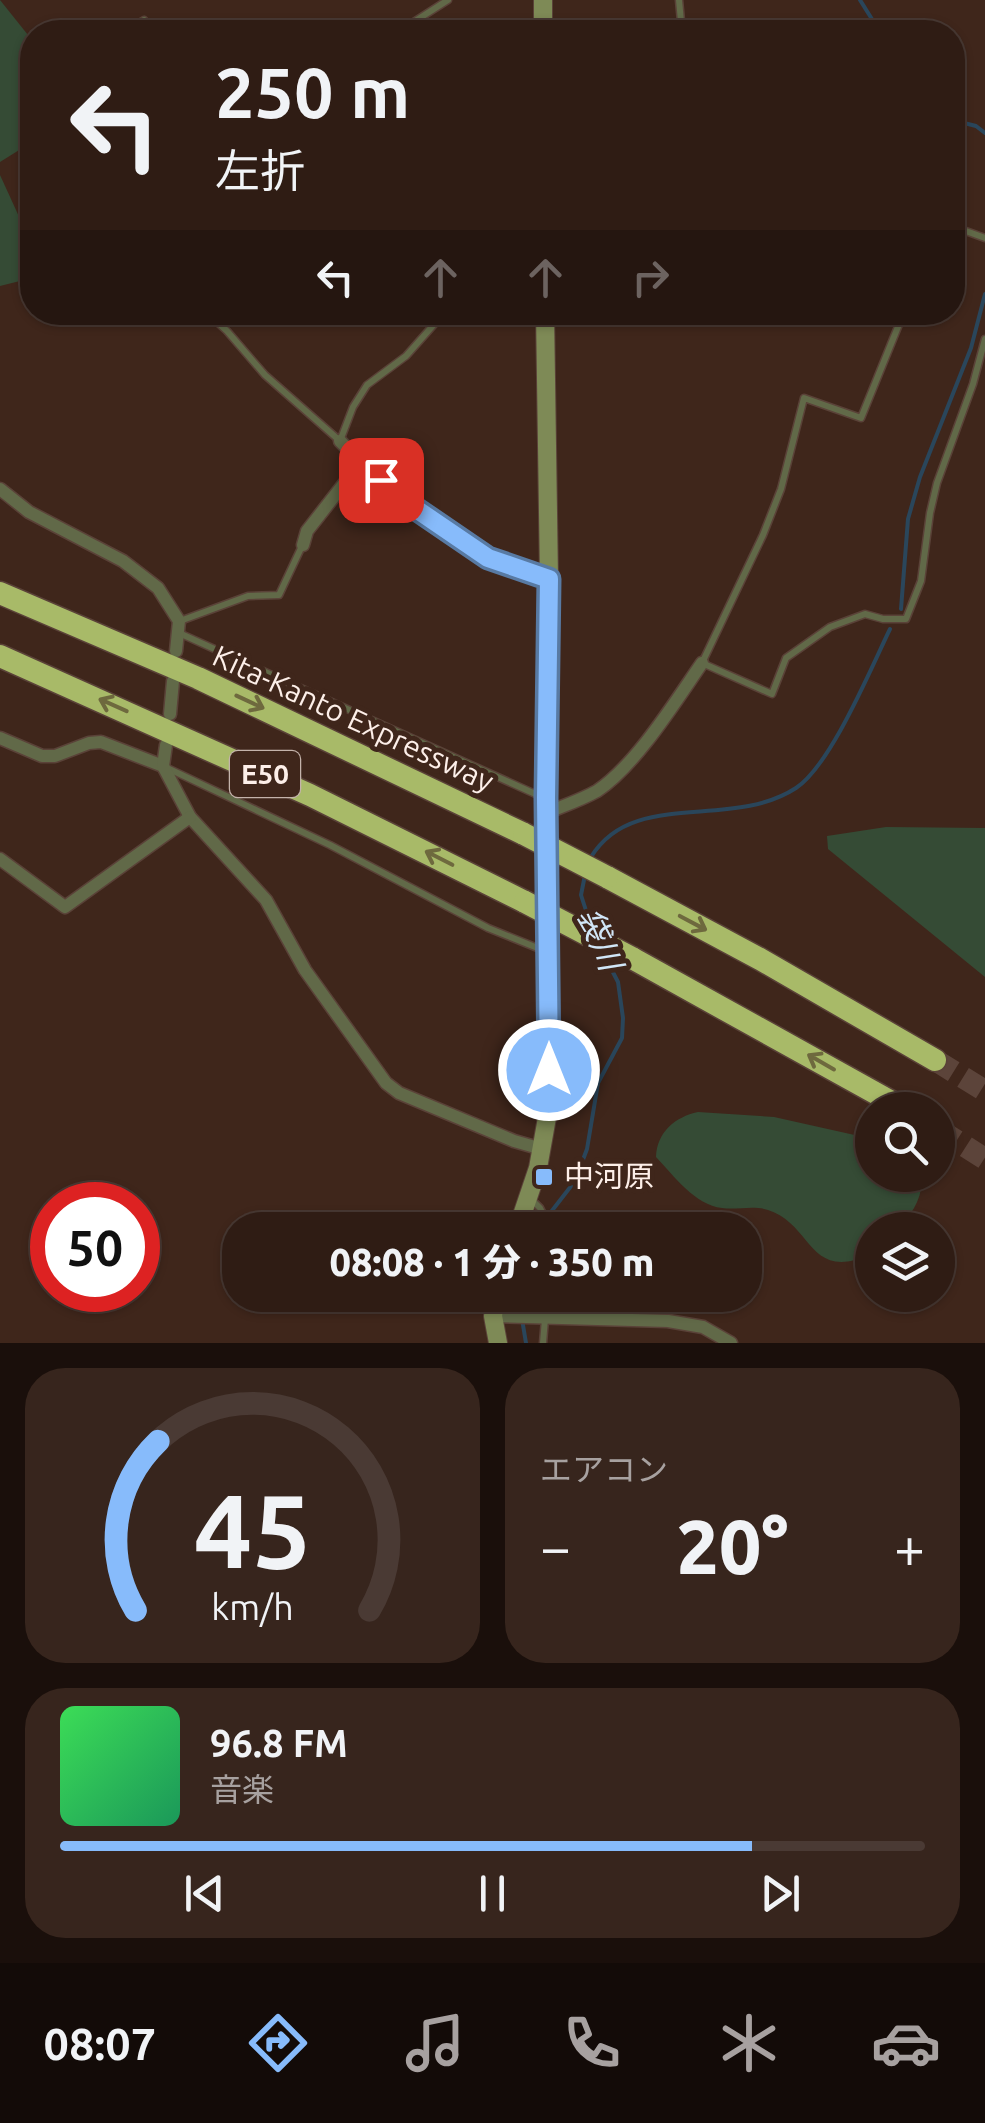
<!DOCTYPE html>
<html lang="ja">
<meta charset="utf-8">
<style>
body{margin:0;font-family:Ubuntu,"Noto Sans JP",sans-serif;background:#37251d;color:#f1f3f6;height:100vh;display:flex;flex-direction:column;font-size:38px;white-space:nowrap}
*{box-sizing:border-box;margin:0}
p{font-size:32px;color:#a7a1a0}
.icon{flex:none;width:55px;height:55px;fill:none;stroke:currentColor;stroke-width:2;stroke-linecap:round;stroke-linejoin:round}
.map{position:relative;height:1343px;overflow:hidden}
.panel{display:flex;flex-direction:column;gap:25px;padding:25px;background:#1a0f0b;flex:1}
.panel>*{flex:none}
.hud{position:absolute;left:20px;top:20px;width:945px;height:305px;border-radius:40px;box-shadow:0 2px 8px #0004,0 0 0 2px #4a3a34;background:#2f1c14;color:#f1f3f6;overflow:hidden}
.tools{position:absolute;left:855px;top:1092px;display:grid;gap:20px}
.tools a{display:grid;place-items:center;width:100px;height:100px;border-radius:50%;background:#2f1c14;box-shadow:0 2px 8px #0004,0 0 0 2px #4a3a34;font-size:50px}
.speed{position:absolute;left:30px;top:1182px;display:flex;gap:20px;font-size:50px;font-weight:700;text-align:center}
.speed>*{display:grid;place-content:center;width:130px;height:130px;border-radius:50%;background:#2f1c14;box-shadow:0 2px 8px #0004,0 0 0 2px #4a3a34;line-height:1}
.speed .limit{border:15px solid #d22;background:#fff;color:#111}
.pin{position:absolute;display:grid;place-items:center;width:85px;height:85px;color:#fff;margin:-42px;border-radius:20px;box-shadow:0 5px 15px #0006}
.me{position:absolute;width:110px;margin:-55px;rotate:0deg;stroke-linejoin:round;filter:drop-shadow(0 0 8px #0008)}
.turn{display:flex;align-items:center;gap:35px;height:210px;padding:0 30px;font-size:45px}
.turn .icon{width:130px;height:130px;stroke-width:2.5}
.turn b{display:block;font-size:70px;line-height:85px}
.lanes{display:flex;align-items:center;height:95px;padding:0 30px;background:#0003;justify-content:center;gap:50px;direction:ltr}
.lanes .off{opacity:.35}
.big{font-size:75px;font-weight:800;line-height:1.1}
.panel .tile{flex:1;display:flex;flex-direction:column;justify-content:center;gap:15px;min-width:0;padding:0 35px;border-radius:40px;background:#37251d}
.panel .dial{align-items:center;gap:0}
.dial svg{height:260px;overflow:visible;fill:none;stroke:#4a3a34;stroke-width:7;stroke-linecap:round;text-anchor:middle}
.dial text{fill:#f1f3f6;stroke:none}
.song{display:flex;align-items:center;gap:30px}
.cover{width:120px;height:120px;border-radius:15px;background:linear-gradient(135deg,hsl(130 70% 55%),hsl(150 70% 35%))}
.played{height:10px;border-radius:5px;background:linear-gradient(90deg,#87bbfb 80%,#4a3a34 80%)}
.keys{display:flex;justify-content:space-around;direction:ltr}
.heat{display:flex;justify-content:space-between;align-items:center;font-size:55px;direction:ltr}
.panel .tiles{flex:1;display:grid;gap:25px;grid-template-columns:1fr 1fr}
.tile:last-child{grid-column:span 2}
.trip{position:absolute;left:222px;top:1212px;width:540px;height:100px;border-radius:40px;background:#2f1c14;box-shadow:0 2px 8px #0004,0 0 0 2px #4a3a34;font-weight:800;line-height:100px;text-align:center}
.tabs{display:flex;height:160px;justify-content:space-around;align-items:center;background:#130b08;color:#a7a1a0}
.tabs .icon{width:70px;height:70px}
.tabs .on{color:#87bbfb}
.tabs b{font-size:45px;color:#f1f3f6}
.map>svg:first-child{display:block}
</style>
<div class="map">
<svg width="985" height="1343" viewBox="0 0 985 1343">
<rect width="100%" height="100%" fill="#3f261b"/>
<g fill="#354b35">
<path d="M0,0L32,40V142L0,162Z"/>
<path d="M0,175L32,245V278L0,286Z"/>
<path d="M886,827L985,828V977L828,849L827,836Z"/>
<path d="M698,1112L774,1117L868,1138L872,1140V1175H921C924,1197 912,1215 896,1230H872L871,1254C808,1283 813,1224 768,1210C754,1205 737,1210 722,1208C695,1205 674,1176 656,1157C657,1132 675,1117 698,1112Z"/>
</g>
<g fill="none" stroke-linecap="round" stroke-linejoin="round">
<g stroke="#2a465b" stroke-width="4">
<path d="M860,0L880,32"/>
<path d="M952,120L976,126L985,133"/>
<path d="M901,609L908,519L920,477L971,348L985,294"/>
<path d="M591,857C633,788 730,831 796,788C831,765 871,668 890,629"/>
<path d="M585,875L581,895L590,923"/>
<path d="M537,1230L575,1181L587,1149L598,1083L622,1038L623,1018L618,982L604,955"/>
<path d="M518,1295L526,1343"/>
</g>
<g stroke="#5c443a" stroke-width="22" stroke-dasharray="22 11" stroke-linecap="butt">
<path d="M935,1060L985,1091"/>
<path d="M938,1129L985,1159"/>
</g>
<defs>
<g id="service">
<path d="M679,0L682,32"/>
<path d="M125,32L144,20"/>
<path d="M375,32L409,25L448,0"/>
<path d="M952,226L985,238"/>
<path d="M206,312L227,331L265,375L340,441L353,407L367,385L406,356L445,312"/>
<path d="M904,312L861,418L804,398L781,489L763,535L702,663L772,694L786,658L830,627L865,614L883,619H906L921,581L930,513L937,483L973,384L985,339"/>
<path d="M180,621L248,596L279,595L302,546"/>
<path d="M179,633L542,797"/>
<path d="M165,767L330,845L488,928L545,951"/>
<path d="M530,1198L540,1208L551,1230"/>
<path d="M543,1343L547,1295"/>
</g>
<g id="minor">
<path d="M340,441C378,481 439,537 489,559C508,567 530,572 549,579"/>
<path d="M0,489L29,512L123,561L158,588L179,621L176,651"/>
<path d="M303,545L307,531L361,462"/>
<path d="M170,714L173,681"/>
<path d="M0,738L42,756H55L89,743L101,742L163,766"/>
<path d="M166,745L163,766L190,817L266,900L305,970L386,1083L399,1093L514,1141L542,1149"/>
<path d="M546,813C563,806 581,800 597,791C636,765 675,702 702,663"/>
<path d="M0,859L65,907L190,817"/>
<path d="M493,1316L668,1321L703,1327L731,1343"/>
</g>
<g id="secondary">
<path d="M543,32V0"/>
<path d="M517,1230L538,1168L548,1112L550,953L546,799L549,579L545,312"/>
<path d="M496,1295L493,1316L498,1343"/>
</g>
<g id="motorway">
<path d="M0,593L198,678L524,834"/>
<path d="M0,656L310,795L525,902"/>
<path d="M607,877L760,959L935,1060"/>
<path d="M632,958L906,1110"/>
</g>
</defs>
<use href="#service" stroke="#5a4238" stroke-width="9"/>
<use href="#minor" stroke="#5a4238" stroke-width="15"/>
<use href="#secondary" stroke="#5a4238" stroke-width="20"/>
<use href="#motorway" stroke="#5a4238" stroke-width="25"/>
<use href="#service" stroke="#616948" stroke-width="6"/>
<use href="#minor" stroke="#616948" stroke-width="12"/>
<use href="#secondary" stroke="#7e8a56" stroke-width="18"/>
<use href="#motorway" stroke="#a8ba68" stroke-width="22"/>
<defs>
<g id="motorway-bridge">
<path d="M524,834L607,877"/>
<path d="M525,902L632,958"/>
</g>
</defs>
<use href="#motorway-bridge" stroke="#5a4238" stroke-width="25" stroke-linecap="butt"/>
<use href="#motorway-bridge" stroke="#a8ba68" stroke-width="22"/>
</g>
<defs><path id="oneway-shaft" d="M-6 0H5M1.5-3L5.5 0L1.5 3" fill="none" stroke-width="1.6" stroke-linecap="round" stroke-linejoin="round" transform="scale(2.5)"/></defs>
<g stroke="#6e693e">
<use href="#oneway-shaft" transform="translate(250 702) rotate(25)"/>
<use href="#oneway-shaft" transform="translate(113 705) rotate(-156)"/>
<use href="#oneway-shaft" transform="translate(439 858) rotate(-153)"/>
<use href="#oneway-shaft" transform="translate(693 923) rotate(28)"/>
<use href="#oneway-shaft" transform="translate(821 1062) rotate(-150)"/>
</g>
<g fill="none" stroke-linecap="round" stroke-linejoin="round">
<defs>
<path id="route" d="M381,480L400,498L488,558L549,579L546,798L549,1070"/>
</defs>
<use href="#route" stroke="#587aa3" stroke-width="25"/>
<use href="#route" stroke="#87bbfb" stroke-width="18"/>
</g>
<rect fill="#87bbfb" stroke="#3f261b" stroke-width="4" x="534" y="1167" width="20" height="20" rx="5"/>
<g text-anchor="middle" stroke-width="10" stroke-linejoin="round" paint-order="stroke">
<rect fill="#3f261b" stroke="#c4b3ab" stroke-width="2.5" x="230" y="751" width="70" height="46" rx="8"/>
<g font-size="28" font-weight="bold" fill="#fdefe9">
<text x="265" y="784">E50</text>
</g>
<g font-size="30" fill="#fdefe9" stroke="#3f261b">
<text transform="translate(353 719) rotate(25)" y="10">Kita-Kanto Expressway</text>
</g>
<g font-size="30" fill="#fdefe9" stroke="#3f261b" text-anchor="start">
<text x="564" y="1187">中河原</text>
</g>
<g font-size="32" font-style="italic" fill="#d1e6f7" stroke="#3f261b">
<text transform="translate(600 939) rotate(67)" y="11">袋川</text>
</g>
</g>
</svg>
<div class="tools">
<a><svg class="icon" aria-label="search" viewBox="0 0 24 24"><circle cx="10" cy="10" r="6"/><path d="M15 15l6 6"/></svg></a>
<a><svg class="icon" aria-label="layers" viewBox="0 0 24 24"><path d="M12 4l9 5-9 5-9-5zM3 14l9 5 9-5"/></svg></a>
</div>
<div class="speed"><div class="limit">50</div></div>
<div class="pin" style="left:381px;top:480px;background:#d93025"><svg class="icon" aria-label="arrive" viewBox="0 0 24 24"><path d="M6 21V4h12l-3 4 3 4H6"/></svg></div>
<svg class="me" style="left:549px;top:1070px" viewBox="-20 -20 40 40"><circle r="17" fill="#87bbfb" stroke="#fff" stroke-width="3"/><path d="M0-11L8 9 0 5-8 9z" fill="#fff"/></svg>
<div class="trip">08:08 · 1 分 · 350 m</div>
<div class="hud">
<div class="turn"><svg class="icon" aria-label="left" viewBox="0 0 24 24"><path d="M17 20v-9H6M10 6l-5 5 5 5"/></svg><div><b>250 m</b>左折</div></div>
<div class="lanes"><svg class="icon" aria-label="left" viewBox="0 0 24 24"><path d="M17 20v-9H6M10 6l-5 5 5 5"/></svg><svg class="icon off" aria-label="ahead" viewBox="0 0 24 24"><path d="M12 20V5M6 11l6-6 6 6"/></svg><svg class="icon off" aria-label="ahead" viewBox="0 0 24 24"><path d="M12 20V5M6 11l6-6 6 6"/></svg><svg class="icon off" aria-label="right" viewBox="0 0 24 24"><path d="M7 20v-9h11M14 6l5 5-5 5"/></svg></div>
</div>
</div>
<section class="panel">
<div class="tiles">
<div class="tile dial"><svg viewBox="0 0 100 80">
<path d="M14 69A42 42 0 1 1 86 69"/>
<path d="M14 69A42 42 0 0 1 21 17" stroke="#87bbfb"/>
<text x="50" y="56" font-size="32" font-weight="700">45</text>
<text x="50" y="72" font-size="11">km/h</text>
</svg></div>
<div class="tile"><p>エアコン</p>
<div class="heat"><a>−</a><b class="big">20°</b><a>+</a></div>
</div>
<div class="tile">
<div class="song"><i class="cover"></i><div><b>96.8 FM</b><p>音楽</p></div></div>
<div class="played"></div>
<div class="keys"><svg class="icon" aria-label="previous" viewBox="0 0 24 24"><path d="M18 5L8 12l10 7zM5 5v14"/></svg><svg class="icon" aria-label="pause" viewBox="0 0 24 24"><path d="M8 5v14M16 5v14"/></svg><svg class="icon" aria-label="next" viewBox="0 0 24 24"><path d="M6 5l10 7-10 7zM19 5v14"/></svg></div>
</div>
</div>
</section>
<nav class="tabs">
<b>08:07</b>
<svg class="icon on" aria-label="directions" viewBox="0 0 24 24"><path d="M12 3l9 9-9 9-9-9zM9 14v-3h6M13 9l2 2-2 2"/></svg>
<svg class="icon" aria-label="music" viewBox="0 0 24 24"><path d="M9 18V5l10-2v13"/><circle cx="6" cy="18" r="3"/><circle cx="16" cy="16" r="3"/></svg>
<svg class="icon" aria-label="phone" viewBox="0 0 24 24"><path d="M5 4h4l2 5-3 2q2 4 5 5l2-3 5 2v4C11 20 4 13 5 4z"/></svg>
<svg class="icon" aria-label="climate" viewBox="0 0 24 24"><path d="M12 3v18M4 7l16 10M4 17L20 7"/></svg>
<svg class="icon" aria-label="car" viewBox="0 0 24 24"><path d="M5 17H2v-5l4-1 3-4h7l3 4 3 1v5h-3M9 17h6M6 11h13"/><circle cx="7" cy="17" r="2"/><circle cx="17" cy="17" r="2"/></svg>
</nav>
